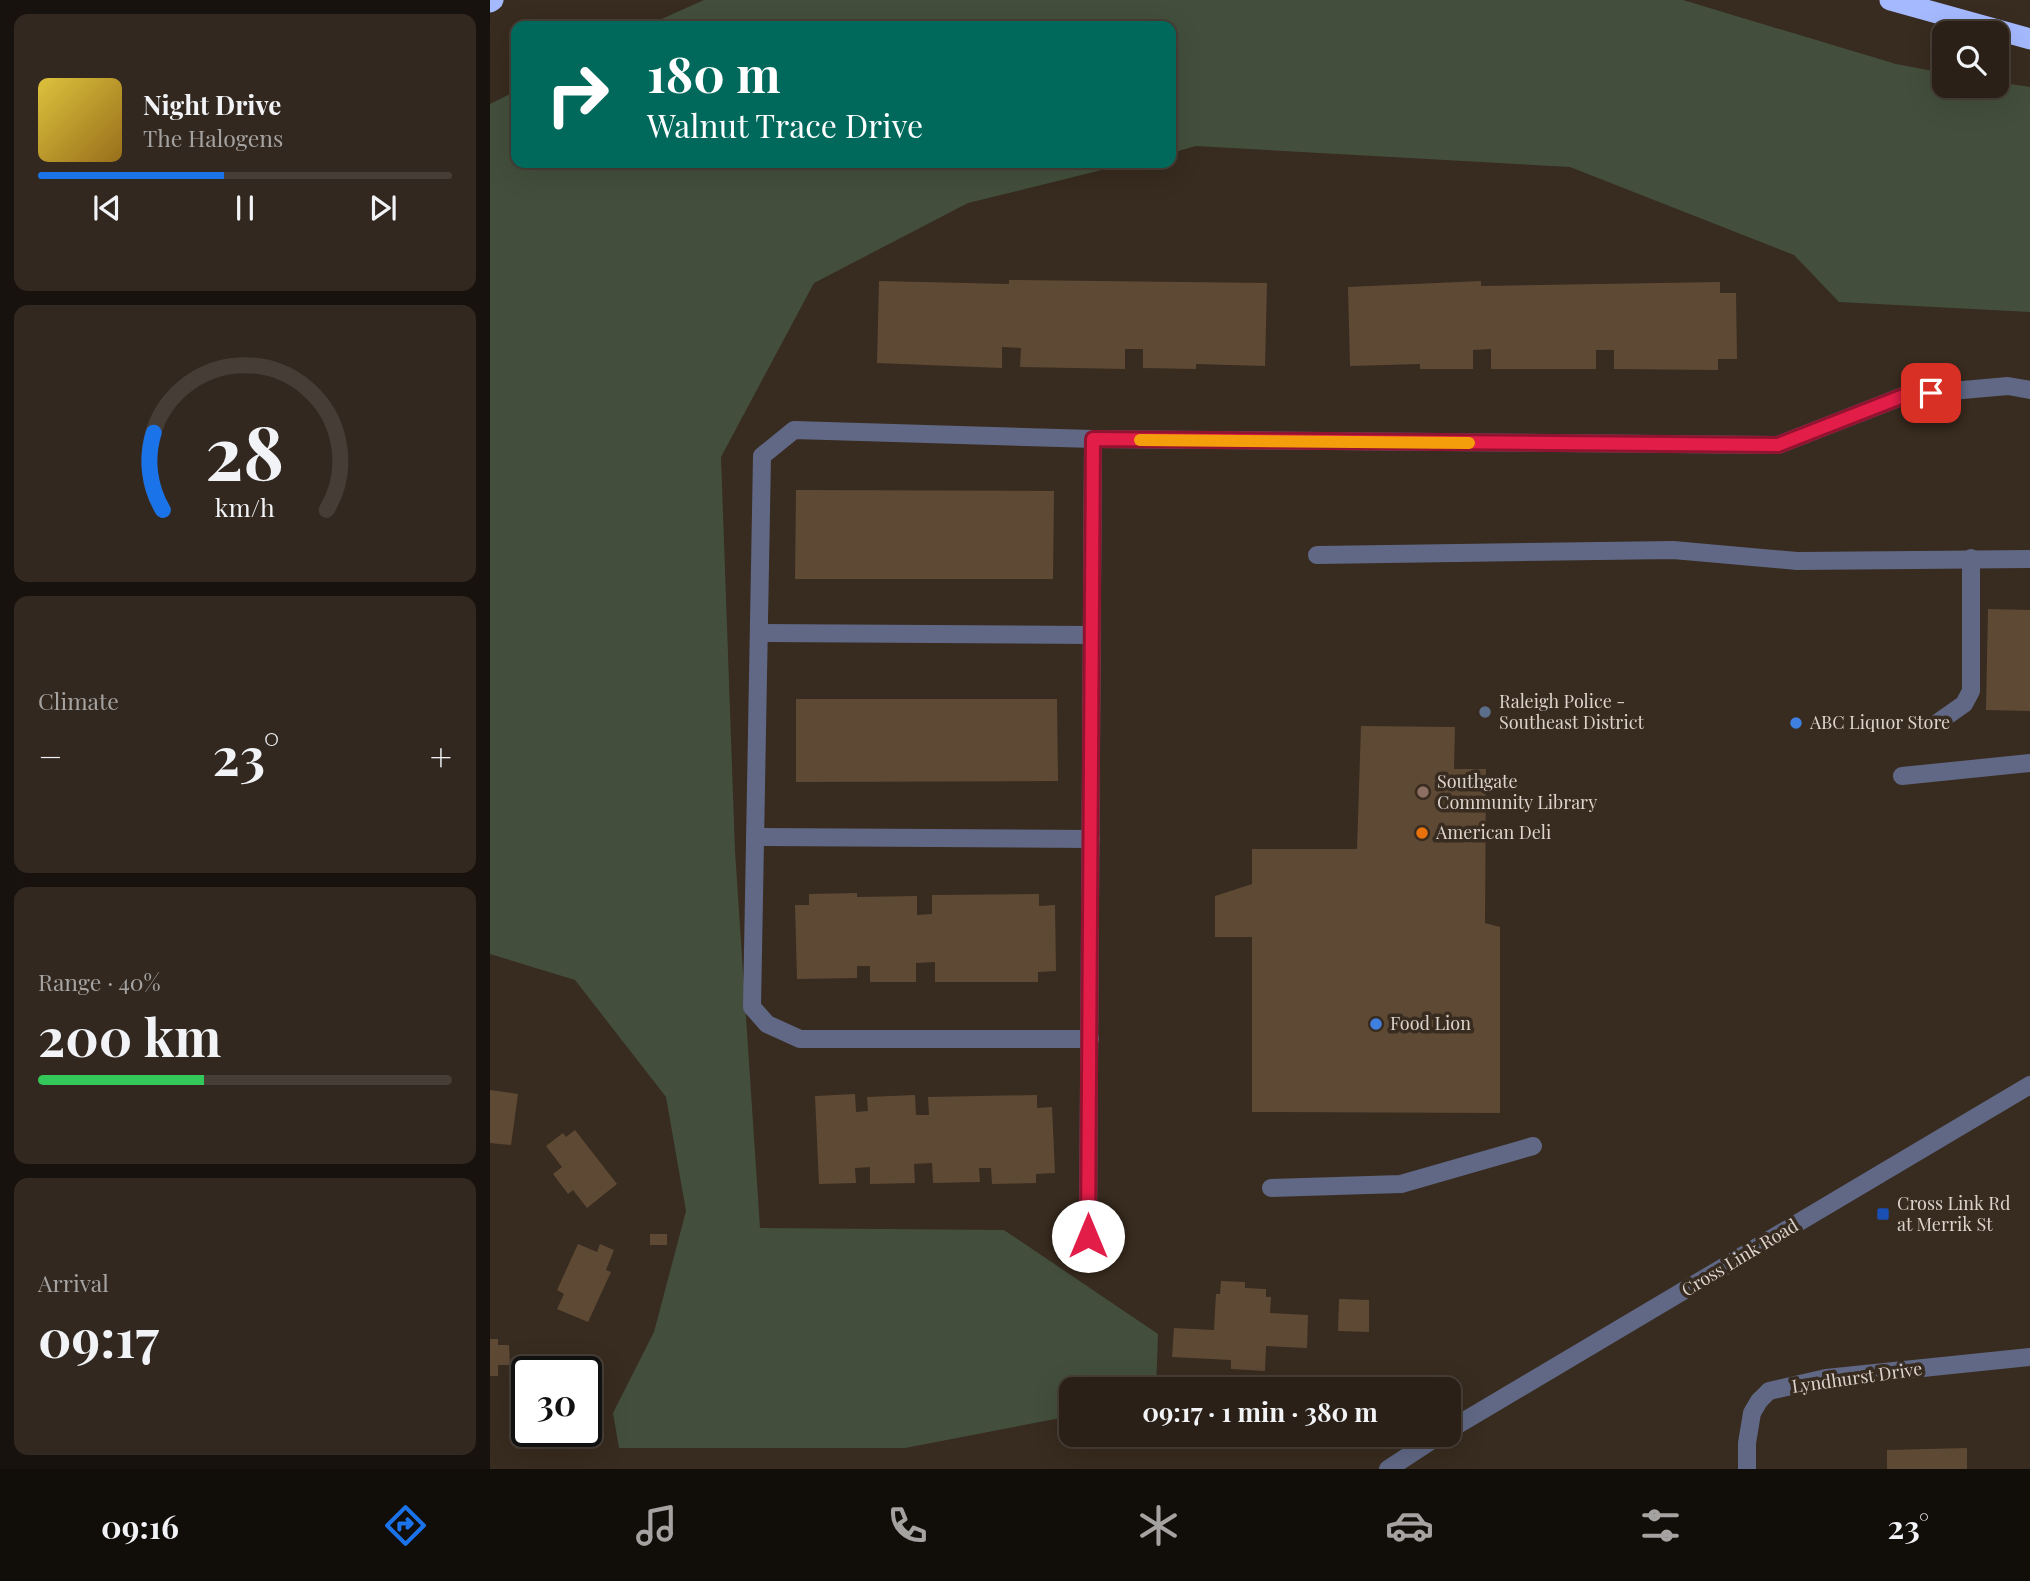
<!DOCTYPE html>
<meta charset="utf-8">
<style>
body{margin:0;font-family:"Playfair Display",serif;background:#322820;color:#f1f3f6;height:100vh;display:flex;flex-direction:column;font-size:26px;white-space:nowrap}
*{box-sizing:border-box;margin:0}
p{font-size:23px;color:#a5a3a1}
.icon{flex:none;width:38px;height:38px;fill:none;stroke:currentColor;stroke-width:2;stroke-linecap:round;stroke-linejoin:round}
.map{position:relative;flex:1;overflow:hidden}
.panel{display:flex;flex-direction:column;gap:14px;padding:14px;background:#17120d;width:490px}
.panel>*{flex:none}
.guide{position:absolute;left:21px;top:21px;width:665px;height:147px;border-radius:14px;box-shadow:0 7px 28px #0002,0 0 0 2px #463e36;background:#00695c;color:#fff;overflow:hidden}
.fabs{position:absolute;left:1442px;top:21px;display:grid;gap:14px}
.fabs a{display:grid;place-items:center;width:77px;height:77px;border-radius:14px;background:#2a2017;box-shadow:0 7px 28px #0002,0 0 0 2px #463e36;font-size:35px}
.speed{position:absolute;left:21px;top:1356px;display:flex;gap:14px;font-size:35px;font-weight:700;text-align:center}
.speed>*{display:grid;place-content:center;width:91px;height:91px;border-radius:50%;background:#2a2017;box-shadow:0 7px 28px #0002,0 0 0 2px #463e36;line-height:1}
.speed .limit{border:4px solid #111;border-radius:10px;background:#fff;color:#111}
.pin{position:absolute;display:grid;place-items:center;width:60px;height:60px;color:#fff;margin:-30px;border-radius:14px;box-shadow:0 4px 10px #0006}
.me{position:absolute;width:77px;margin:-38px;rotate:0deg;stroke-linejoin:round;filter:drop-shadow(0 0 5px #0008)}
.turn{display:flex;align-items:center;gap:24px;height:147px;padding:0 21px;font-size:32px}
.turn .icon{width:91px;height:91px;stroke-width:2.5}
.turn b{display:block;font-size:49px;line-height:60px}
.big{font-size:52px;font-weight:700;line-height:1.1}
.panel .card{flex:1;display:flex;flex-direction:column;justify-content:center;gap:10px;min-width:0;padding:0 24px;border-radius:14px;background:#322820}
.panel .dial{align-items:center;gap:0}
.dial svg{height:182px;overflow:visible;fill:none;stroke:#463e36;stroke-width:7;stroke-linecap:round;text-anchor:middle}
.dial text{fill:#f1f3f6;stroke:none}
.song{display:flex;align-items:center;gap:21px}
.cover{width:84px;height:84px;border-radius:10px;background:linear-gradient(135deg,hsl(50 70% 55%),hsl(40 70% 35%))}
.played{height:7px;border-radius:4px;background:linear-gradient(90deg,#1a73e8 45%,#463e36 45%)}
.keys{display:flex;justify-content:space-around;direction:ltr}
.heat{display:flex;justify-content:space-between;align-items:center;font-size:38px;direction:ltr}
.charge{height:10px;border-radius:5px;background:linear-gradient(90deg,#34c759 40%,#463e36 0)}
.trip{position:absolute;left:569px;top:1377px;width:402px;height:70px;border-radius:14px;background:#2a2017;box-shadow:0 7px 28px #0002,0 0 0 2px #463e36;font-weight:700;line-height:70px;text-align:center}
.tabs{display:flex;height:112px;justify-content:space-around;align-items:center;background:#110d09;color:#a5a3a1}
.tabs .icon{width:49px;height:49px}
.tabs .on{color:#1a73e8}
.tabs b{font-size:32px;color:#f1f3f6}
main{display:flex;flex:1;min-height:0}
.map>svg:first-child{display:block}
</style>
<main>
<section class="panel">
<div class="card">
<div class="song"><i class="cover"></i><div><b>Night Drive</b><p>The Halogens</p></div></div>
<div class="played"></div>
<div class="keys"><svg class="icon" aria-label="previous" viewBox="0 0 24 24"><path d="M18 5L8 12l10 7zM5 5v14"/></svg><svg class="icon" aria-label="pause" viewBox="0 0 24 24"><path d="M8 5v14M16 5v14"/></svg><svg class="icon" aria-label="next" viewBox="0 0 24 24"><path d="M6 5l10 7-10 7zM19 5v14"/></svg></div>
</div>
<div class="card dial"><svg viewBox="0 0 100 80">
<path d="M14 69A42 42 0 1 1 86 69"/>
<path d="M14 69A42 42 0 0 1 10 35" stroke="#1a73e8"/>
<text x="50" y="56" font-size="32" font-weight="700">28</text>
<text x="50" y="72" font-size="11">km/h</text>
</svg></div>
<div class="card"><p>Climate</p>
<div class="heat"><a>−</a><b class="big">23°</b><a>+</a></div>
</div>
<div class="card"><p>Range · 40%</p><b class="big">200 km</b><div class="charge"></div></div>
<div class="card"><p>Arrival</p><b class="big">09:17</b></div>
</section>
<div class="map">
<svg width="1540" height="1469" viewBox="0 0 1540 1469">
<rect width="100%" height="100%" fill="#382b1f"/>
<g fill="#434f3c">
<path d="M214,0H1193L1406,64L1454,73V86H1507V82L1540,87V312L1349,302L1304,255L1080,167L706,146L681,153V26H156Z"/>
<path d="M26,91V163H640L478,203L324,283L231,457L245,851L270,1228L514,1230L668,1334L666,1389L581,1390V1416L415,1448H129L123,1413L164,1332L196,1211L176,1097L85,980L0,954V104Z"/>
</g>
<g fill="#5e4935">
<path d="M519,280L777,283L775,366L706,364V369L653,368V349H635V369L530,367L531,348L512,347V368L387,363L389,281L519,284Z"/>
<path d="M991,281V286L1230,282V293H1246L1247,359H1228V370L1124,369V350H1106V369H1001V349L983,350V369H930V364L860,366L858,287Z"/>
<path d="M306,490L564,491L563,579H305Z"/>
<path d="M1498,609L1540,610V711L1496,710Z"/>
<path d="M306,699H567L568,781L306,782Z"/>
<path d="M871,726L965,727L964,769H996L995,923L1010,927V1113L762,1112V937H725V896L762,884V849H867Z"/>
<path d="M367,893V897L427,896V915L442,914V895L549,894V906L565,905L566,971L548,972V982H445V962L426,963V982H380V966H367V978L307,979L305,905H319V894Z"/>
<path d="M0,1090L28,1094L21,1145L0,1143Z"/>
<path d="M365,1094L366,1112L378,1111L377,1097L425,1095L426,1115H439L438,1097L547,1095V1108L562,1107L565,1173L546,1174V1183L502,1184L501,1168H489L490,1182L443,1183L442,1163L424,1164L425,1183L380,1184V1167L365,1168L366,1183L329,1184L325,1096Z"/>
<path d="M85,1130L127,1184L97,1208L83,1190L78,1194L63,1174L72,1167L56,1146L73,1133L76,1137Z"/>
<rect x="160" y="1234" width="17" height="11"/>
<path d="M88,1244L107,1252L110,1244L124,1250L116,1270L121,1272L98,1322L67,1309L74,1294L67,1290Z"/>
<path d="M731,1281L755,1282V1288L776,1289V1297H781L780,1313L818,1315L817,1348L776,1346L775,1371L741,1369V1360L682,1357L684,1328L724,1330L726,1294H730Z"/>
<path d="M849,1299L879,1300V1332L848,1331Z"/>
<path d="M0,1339H8V1345H19L20,1365H8V1376H0Z"/>
<path d="M1477,1448V1469H1397V1450Z"/>
</g>
<g fill="none" stroke-linecap="round" stroke-linejoin="round">
<g stroke="#606885" stroke-width="18">
<path d="M827,555L1183,550L1307,561L1540,559"/>
<path d="M269,633L602,635"/>
<path d="M1447,723L1474,704L1481,691V558"/>
<path d="M1412,776L1540,763"/>
<path d="M265,837L601,839"/>
<path d="M600,1039H310L277,1024L262,1007L272,456L304,430L603,439L1288,445L1416,395L1518,386L1540,390"/>
<path d="M781,1188L911,1184L1043,1146"/>
<path d="M598,1236L603,439"/>
<path d="M959,1430L1540,1085"/>
<path d="M898,1469L950,1435"/>
<path d="M1257,1469V1443L1262,1413L1269,1401L1279,1391L1336,1378L1540,1357"/>
</g>
<g stroke="#a5b9ff" stroke-width="21">
<path d="M1400,0L1540,39"/>
<path d="M0,2L3,0"/>
</g>
</g>
<g fill="none" stroke-linecap="round" stroke-linejoin="round">
<defs>
<path id="route" d="M598,1236L603,439L1288,445L1416,395L1441,393"/>
</defs>
<use href="#route" stroke="#92132f" stroke-width="18"/>
<use href="#route" stroke="#e11d48" stroke-width="12"/>
<path stroke="#f59e0b" stroke-width="12" d="M650,440L979,443"/>
</g>
<circle fill="#5c6f8a" stroke="#382b1f" stroke-width="2.5" cx="995" cy="712" r="7"/>
<g fill="#3f7fe0" stroke="#382b1f" stroke-width="2.5">
<circle cx="1306" cy="723" r="7"/>
<circle cx="886" cy="1024" r="7"/>
</g>
<circle fill="#8d6e63" stroke="#382b1f" stroke-width="2.5" cx="933" cy="792" r="7"/>
<circle fill="#e8710a" stroke="#382b1f" stroke-width="2.5" cx="932" cy="833" r="7"/>
<rect fill="#1a4fb4" stroke="#382b1f" stroke-width="2.5" x="1386" y="1207" width="14" height="14" rx="3.5"/>
<g text-anchor="middle" stroke-width="7" stroke-linejoin="round" paint-order="stroke">
<g font-size="18" fill="#ddd4cd" stroke="#382b1f" text-anchor="start">
<text x="1009" y="708">Raleigh Police -<tspan x="1009" dy="21">Southeast District</tspan></text>
<text x="1320" y="729">ABC Liquor Store</text>
<text x="947" y="788">Southgate<tspan x="947" dy="21">Community Library</tspan></text>
<text x="946" y="839">American Deli</text>
<text x="900" y="1030">Food Lion</text>
<text x="1407" y="1210">Cross Link Rd<tspan x="1407" dy="21">at Merrik St</tspan></text>
</g>
<g font-size="18" fill="#ddd4cd" stroke="#382b1f">
<text transform="translate(1250 1258) rotate(-31)" y="6">Cross Link Road</text>
<text transform="translate(1367 1378) rotate(-8)" y="6">Lyndhurst Drive</text>
</g>
</g>
</svg>
<div class="fabs">
<a><svg class="icon" aria-label="search" viewBox="0 0 24 24"><circle cx="10" cy="10" r="6"/><path d="M15 15l6 6"/></svg></a>
</div>
<div class="speed"><div class="limit">30</div></div>
<div class="pin" style="left:1441px;top:393px;background:#d93025"><svg class="icon" aria-label="arrive" viewBox="0 0 24 24"><path d="M6 21V4h12l-3 4 3 4H6"/></svg></div>
<svg class="me" style="left:598px;top:1236px" viewBox="-20 -20 40 40"><circle r="19" fill="#fff"/><path d="M0-13L10 11 0 6-10 11z" fill="#e11d48"/></svg>
<div class="trip">09:17 · 1 min · 380 m</div>
<div class="guide">
<div class="turn"><svg class="icon" aria-label="right" viewBox="0 0 24 24"><path d="M7 20v-9h11M14 6l5 5-5 5"/></svg><div><b>180 m</b>Walnut Trace Drive</div></div>
</div>
</div>
</main>
<nav class="tabs">
<b>09:16</b>
<svg class="icon on" aria-label="directions" viewBox="0 0 24 24"><path d="M12 3l9 9-9 9-9-9zM9 14v-3h6M13 9l2 2-2 2"/></svg>
<svg class="icon" aria-label="music" viewBox="0 0 24 24"><path d="M9 18V5l10-2v13"/><circle cx="6" cy="18" r="3"/><circle cx="16" cy="16" r="3"/></svg>
<svg class="icon" aria-label="phone" viewBox="0 0 24 24"><path d="M5 4h4l2 5-3 2q2 4 5 5l2-3 5 2v4C11 20 4 13 5 4z"/></svg>
<svg class="icon" aria-label="climate" viewBox="0 0 24 24"><path d="M12 3v18M4 7l16 10M4 17L20 7"/></svg>
<svg class="icon" aria-label="car" viewBox="0 0 24 24"><path d="M5 17H2v-5l4-1 3-4h7l3 4 3 1v5h-3M9 17h6M6 11h13"/><circle cx="7" cy="17" r="2"/><circle cx="17" cy="17" r="2"/></svg>
<svg class="icon" aria-label="filters" viewBox="0 0 24 24"><path d="M4 7h16M4 17h16"/><circle cx="9" cy="7" r="2"/><circle cx="15" cy="17" r="2"/></svg>
<b>23°</b>
</nav>
